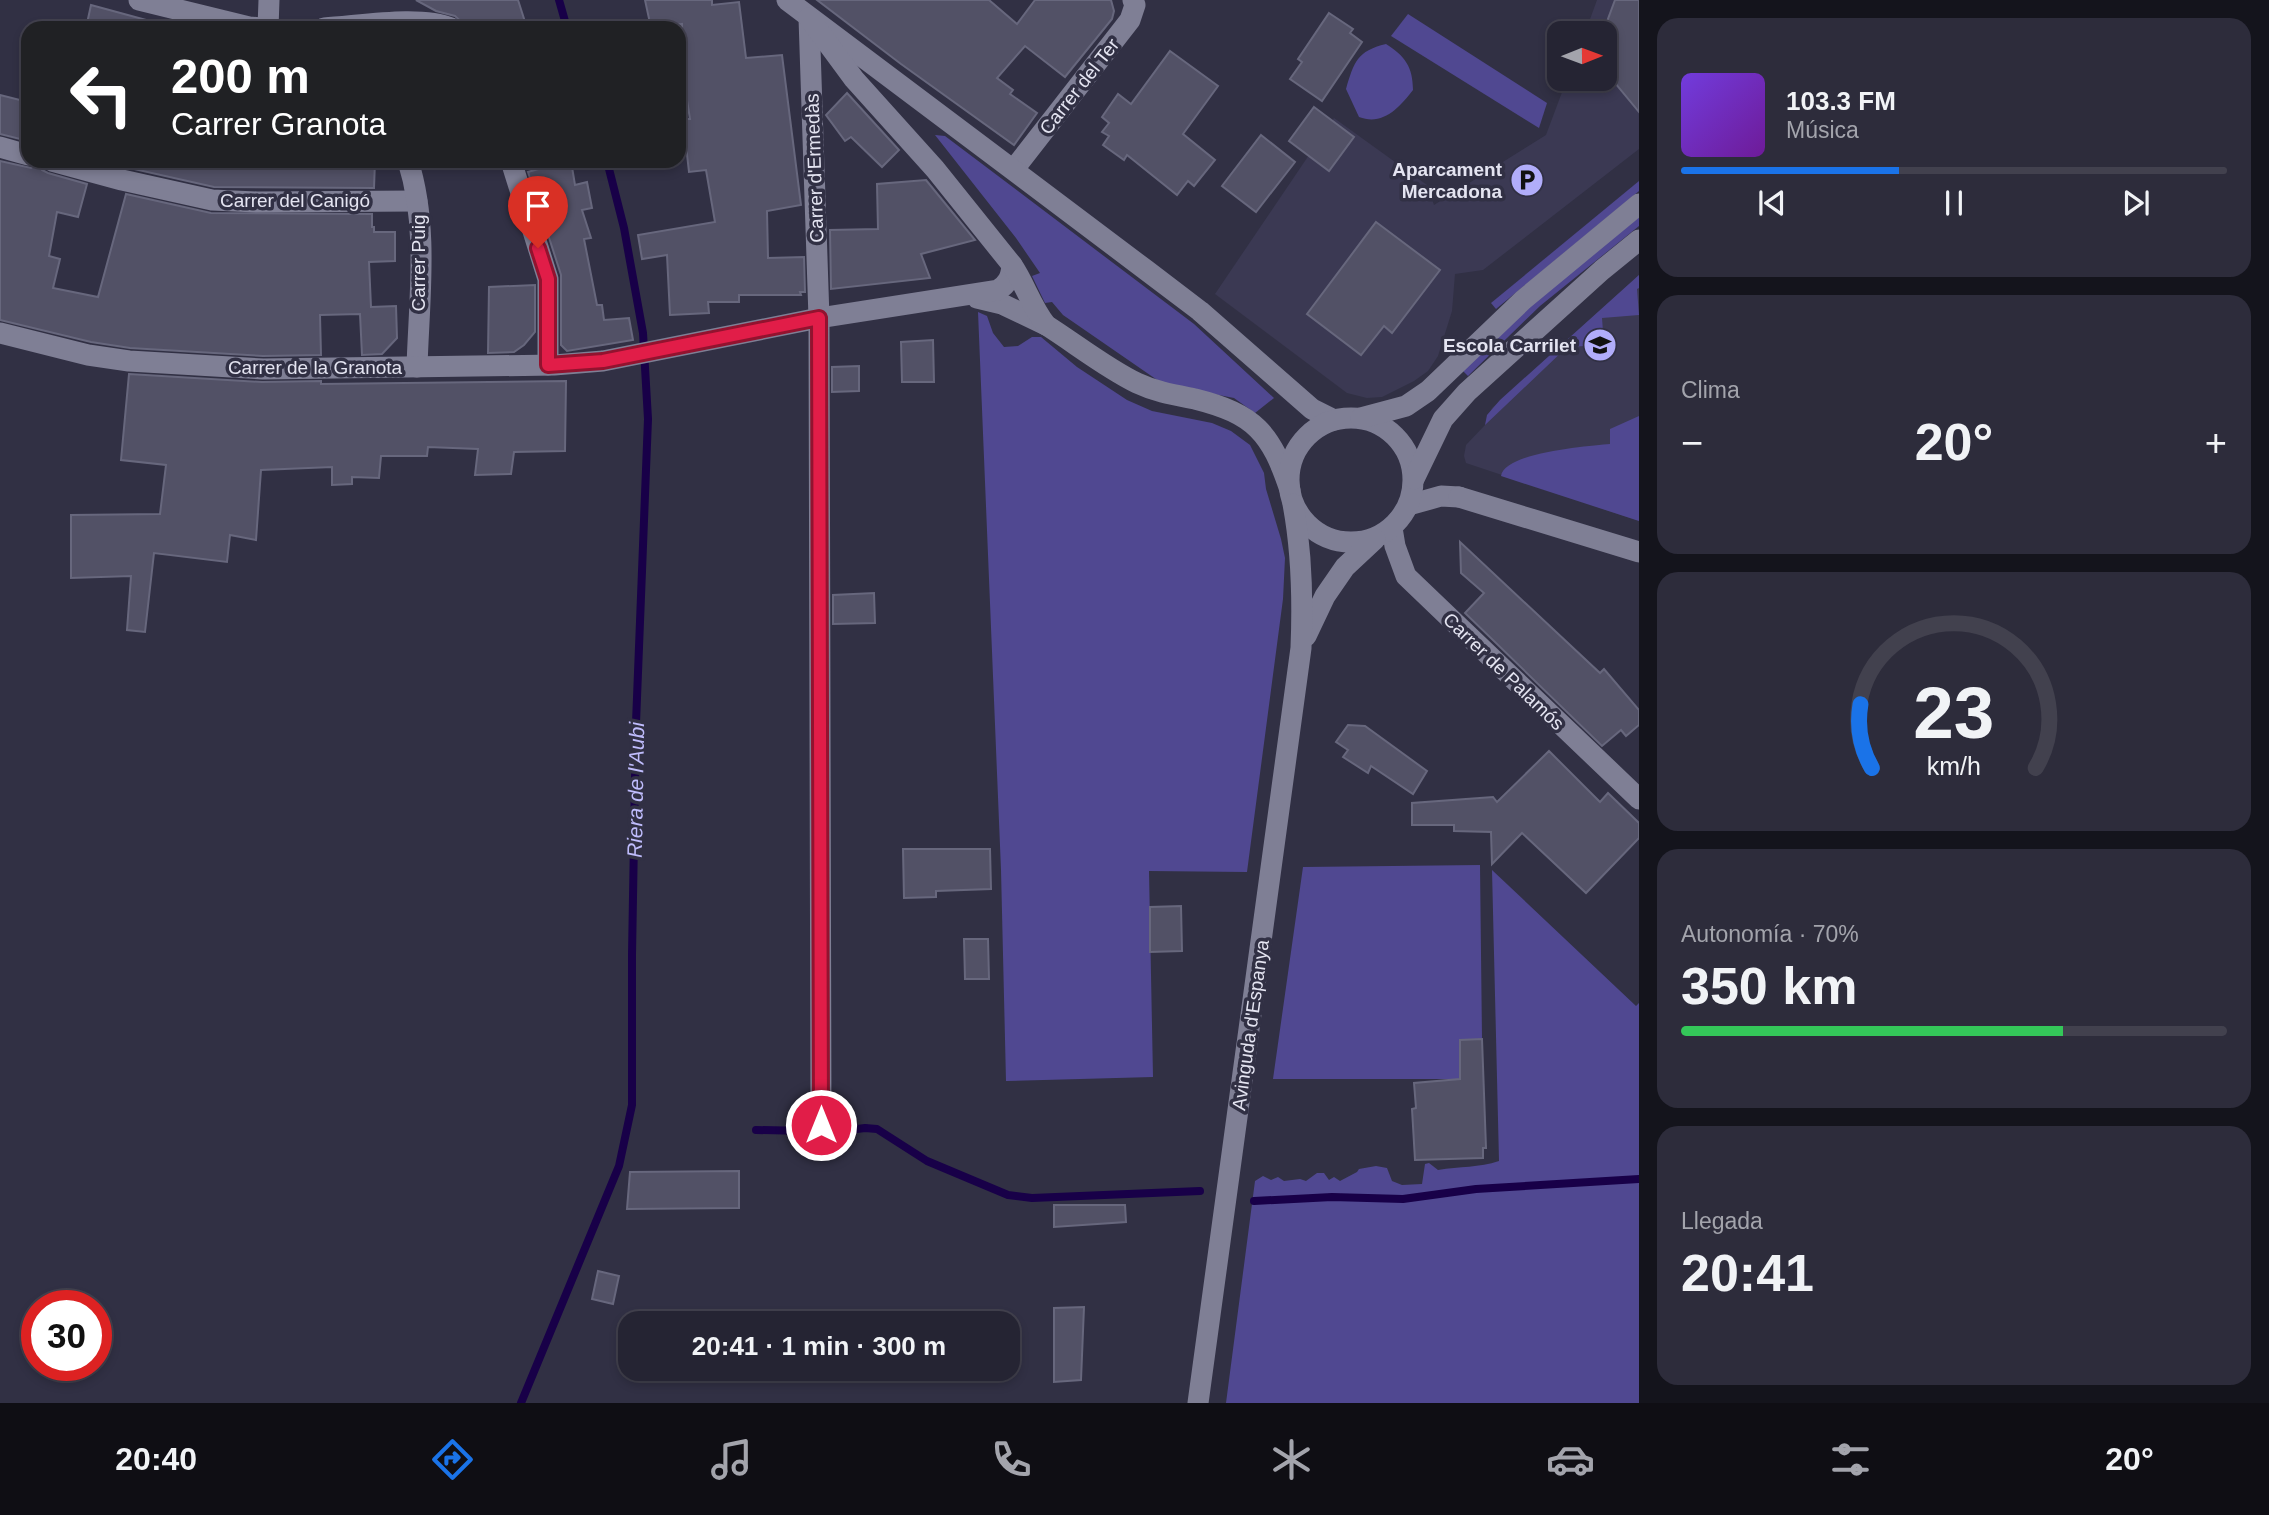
<!DOCTYPE html>
<html lang="es">
<meta charset="utf-8">
<style>
body{margin:0;font-family:Arial,sans-serif;background:#2d2c3b;color:#f1f3f6;height:100vh;display:flex;flex-direction:column;font-size:26px;white-space:nowrap}
*{box-sizing:border-box;margin:0}
p{font-size:23px;color:#a3a4ac}
.icon{flex:none;width:38px;height:38px;fill:none;stroke:currentColor;stroke-width:2;stroke-linecap:round;stroke-linejoin:round}
.map{position:relative;flex:1;overflow:hidden}
.drawer{display:flex;flex-direction:column;gap:18px;padding:18px;background:#14141c;width:630px}
.drawer>*{flex:none}
.banner{position:absolute;left:21px;top:21px;width:665px;height:147px;border-radius:21px;box-shadow:0 4px 10px #0003,0 0 0 2px #42414e;background:#202124;color:#fff;overflow:hidden}
.needle{width:46px;rotate:89deg}
.buttons{position:absolute;left:1547px;top:21px;display:grid;gap:14px}
.buttons a{display:grid;place-items:center;width:70px;height:70px;border-radius:14px;background:#252433;box-shadow:0 4px 10px #0003,0 0 0 2px #42414e;font-size:35px}
.speed{position:absolute;left:21px;top:1290px;display:flex;gap:14px;font-size:35px;font-weight:700;text-align:center}
.speed>*{display:grid;place-content:center;width:91px;height:91px;border-radius:50%;background:#252433;box-shadow:0 4px 10px #0003,0 0 0 2px #42414e;line-height:1}
.speed .limit{border:10px solid #d22;background:#fff;color:#111}
.pin{position:absolute;display:grid;place-items:center;width:60px;height:60px;color:#fff;margin:-72px -30px;border-radius:50% 50% 50% 0;rotate:-45deg;box-shadow:0 0 7px #0007}
.pin .icon{rotate:45deg}
.me{position:absolute;width:77px;margin:-38px;rotate:0deg;stroke-linejoin:round;filter:drop-shadow(0 0 5px #0008)}
.turn{display:flex;align-items:center;gap:24px;height:147px;padding:0 35px;font-size:32px}
.turn .icon{width:91px;height:91px;stroke-width:2.5}
.turn b{display:block;font-size:49px;line-height:60px}
.big{font-size:52px;font-weight:800;line-height:1.1}
.drawer .card{flex:1;display:flex;flex-direction:column;justify-content:center;gap:10px;min-width:0;padding:0 24px;border-radius:21px;background:#2d2c3b}
.drawer .dial{align-items:center;gap:0}
.dial svg{height:182px;overflow:visible;fill:none;stroke:#42414e;stroke-width:7;stroke-linecap:round;text-anchor:middle}
.dial text{fill:#f1f3f6;stroke:none}
.song{display:flex;align-items:center;gap:21px}
.cover{width:84px;height:84px;border-radius:10px;background:linear-gradient(135deg,hsl(260 70% 55%),hsl(280 70% 35%))}
.played{height:7px;border-radius:4px;background:linear-gradient(90deg,#1a73e8 40%,#42414e 40%)}
.keys{display:flex;justify-content:space-around;direction:ltr}
.heat{display:flex;justify-content:space-between;align-items:center;font-size:38px;direction:ltr}
.charge{height:10px;border-radius:5px;background:linear-gradient(90deg,#34c759 70%,#42414e 0)}
.trip{position:absolute;left:618px;top:1311px;width:402px;height:70px;border-radius:21px;background:#252433;box-shadow:0 4px 10px #0003,0 0 0 2px #42414e;font-weight:800;line-height:70px;text-align:center}
.tab-bar{display:flex;height:112px;justify-content:space-around;align-items:center;background:#0f0e14;color:#a3a4ac}
.tab-bar .icon{width:49px;height:49px}
.tab-bar .selected{color:#1a73e8}
.tab-bar b{font-size:32px;color:#f1f3f6}
main{display:flex;flex:1;min-height:0}
.map>svg:first-child{display:block}
</style>
<main>
<div class="map">
<svg width="1639" height="1403" viewBox="0 0 1639 1403">
<rect width="100%" height="100%" fill="#313044"/>
<g fill="#3b3953">
<path d="M1597,0H1639V149L1483,270L1455,274L1452,311L1438,356L1428,371L1414,381L1382,397L1367,398L1347,393L1215,294L1334,118L1427,185L1434,205L1546,135L1567,79H1605V33H1585Z"/>
<path d="M1639,275V521L1466,463L1464,456L1466,445L1485,425L1492,408Z"/>
</g>
<g fill="#504891">
<path d="M1408,14L1547,103L1539,128L1391,36Z"/>
<path d="M1386,44C1405,56 1413,67 1413,90C1399,108 1383,126 1359,117L1346,89C1354,62 1357,51 1386,44Z"/>
<path d="M935,135L945,136L1194,324L1274,398L1255,413L1234,398L1163,384L1063,315L1052,302L1045,303L1032,276L1040,273L1016,238Z"/>
<path d="M1639,181V191L1496,309L1491,303Z"/>
<path d="M1639,217V226L1540,306L1468,376L1463,371L1535,302Z"/>
<path d="M1639,275V288L1637,289L1639,315L1602,318L1604,345L1567,347L1485,425L1487,415L1500,400Z"/>
<path d="M978,312L987,316L993,333L1004,347L1018,346L1032,337H1041L1077,367L1127,400L1152,411L1212,423L1231,431L1250,445L1264,473L1266,489L1281,539L1285,558L1283,599L1247,872L1149,871L1153,1077L1006,1081L1001,870Z"/>
<path d="M1639,416V521L1501,476C1505,452 1589,446 1610,444V429Z"/>
<path d="M1480,865L1482,1039L1460,1040V1079H1273L1303,867Z"/>
<path d="M1492,870L1636,1006L1639,1003V1403H1226L1255,1181L1263,1176L1271,1180L1278,1177L1284,1181L1300,1179L1306,1181L1317,1173H1324L1329,1180L1334,1177L1340,1181L1357,1172L1359,1169L1376,1166L1387,1168L1392,1181L1402,1185L1422,1184L1425,1164L1429,1163L1438,1170C1460,1166 1479,1168 1499,1161Z"/>
</g>
<g fill="none" stroke-linecap="round" stroke-linejoin="round">
<g stroke="#180048" stroke-width="8">
<path d="M559,0L567,28"/>
<path d="M756,1130L809,1131"/>
<path d="M833,1132L865,1128L877,1129L927,1161L1008,1195L1032,1198L1200,1191"/>
<path d="M1254,1201L1332,1197L1403,1199L1476,1189L1639,1179"/>
<path d="M521,1403L619,1166L632,1105V955L636,723L648,419L643,333L624,228L607,161"/>
</g>
</g>
<g fill="#525166" stroke="#67677d" stroke-width="2">
<path d="M416,0H518L527,28H468L455,16L436,11Z"/>
<path d="M645,0H712V5L739,2L746,58L782,55L801,205L767,211L768,258L804,257L805,292H800L801,295H739V302H708L709,313L670,315L667,255L642,259L638,235L715,222L706,170L689,172L683,119H690L682,69V24L651,28Z"/>
<path d="M817,0H989L1017,24L1035,0H1111L1114,11L1112,19L1065,77L1025,46L997,78L1013,90L1010,94L1037,113L1014,145L901,64Z"/>
<path d="M1615,0H1639V112L1605,71V27Z"/>
<path d="M91,5L150,21V28H86Z"/>
<path d="M1329,13L1353,29L1350,33L1362,42L1322,101L1290,79L1302,62L1298,59Z"/>
<path d="M1170,51L1218,86L1183,134L1215,160L1194,186L1188,181L1177,195L1127,155L1124,160L1103,145L1109,136L1102,132L1109,123L1102,117L1118,94L1131,104Z"/>
<path d="M847,93L899,150L882,167L851,137L845,141L826,115Z"/>
<path d="M0,95L28,102V141L0,134Z"/>
<path d="M1314,107L1354,137L1329,171L1289,141Z"/>
<path d="M1261,135L1295,162L1256,212L1222,186Z"/>
<path d="M0,161L31,168L39,161L42,170L48,173L87,184L78,217L57,212L49,256L60,259L53,288L98,297L126,194L211,213L372,214V227H374V232H395V261L369,262L371,307L396,306L397,338L382,354L362,355L360,314L320,315L321,355L263,356L130,348L91,342L0,320Z"/>
<path d="M136,161H375L374,188L214,187L134,169Z"/>
<path d="M566,161H571L575,185L587,182L592,208L582,210L591,238L584,239L597,305H602L604,320L629,318L633,340L567,351L561,345V275L528,172Z"/>
<path d="M926,180L975,240L921,254L930,278L831,289L830,230L878,229L877,184Z"/>
<path d="M1376,222L1440,270L1392,333L1384,326L1361,355L1307,314Z"/>
<path d="M535,285V332L524,345L514,352L488,353L489,287Z"/>
<path d="M933,340L934,382H902L901,342Z"/>
<path d="M859,366V391L832,392V367Z"/>
<path d="M129,374L262,382L321,381V384L566,381L565,451L514,452L511,474L475,475L478,449L428,447L427,456H381L379,478L352,477V484L332,485V467L261,470L256,540L230,535L227,562L154,553L145,632L127,630L131,576L71,578V515L160,514L166,465L121,460Z"/>
<path d="M1460,542L1600,673L1604,669L1639,710V725L1626,736L1621,730L1602,746L1465,613L1484,593L1461,573Z"/>
<path d="M874,593L875,623L833,624V595Z"/>
<path d="M1348,725L1365,726L1427,771L1413,794L1371,766L1368,773L1343,757L1348,750L1336,742Z"/>
<path d="M1549,751L1600,802L1608,793L1639,823V838L1586,893L1522,833L1492,864L1491,832L1454,831V825H1412V803L1493,797L1497,802Z"/>
<path d="M903,849H990L991,889L936,891V897L904,898Z"/>
<path d="M1181,906L1182,951L1150,952V907Z"/>
<path d="M964,939H988L989,979H965Z"/>
<path d="M1482,1039L1486,1148H1483V1158L1415,1160L1412,1109L1416,1108L1414,1083L1460,1079V1040Z"/>
<path d="M739,1171V1208L627,1209L630,1172Z"/>
<path d="M1054,1205H1125L1126,1222L1054,1227Z"/>
<path d="M598,1271L619,1276L613,1304L592,1299Z"/>
<path d="M1084,1307L1081,1380L1054,1382V1308Z"/>
</g>
<g fill="none" stroke-linecap="round" stroke-linejoin="round">
<g stroke="#7f7f95" stroke-width="21">
<path d="M139,0L249,27L262,28"/>
<path d="M809,18L819,318L821,1125"/>
<path d="M268,28L269,0"/>
<path d="M324,28C359,26 420,15 451,28"/>
<path d="M0,147L28,155"/>
<path d="M52,161L122,180L212,200L257,202L417,201"/>
<path d="M408,161C429,227 419,299 417,367"/>
<path d="M511,161L548,279V365"/>
<path d="M1014,169L1130,20L1135,5L1133,0"/>
<path d="M977,298L1002,304L1046,325"/>
<path d="M0,333L88,355L129,361L263,369L554,365L603,361L819,318L998,290C1008,284 1011,277 1012,265"/>
<path d="M1409,505L1441,496L1459,497"/>
<path d="M1392,528L1395,546L1406,576L1639,799"/>
</g>
<g stroke="#7f7f95" stroke-width="21">
<path d="M787,0L1146,270L1200,311L1312,409L1334,420"/>
<path d="M809,18L854,79L935,169L1012,265C1025,284 1031,306 1046,325C1076,344 1106,368 1137,383C1156,392 1175,395 1195,399C1255,414 1271,433 1290,490"/>
<circle cx="1351" cy="480" r="62"/>
<path d="M1361,418L1406,406L1428,391L1523,300L1639,204"/>
<path d="M1414,479L1443,419L1467,392L1602,270L1639,240"/>
<path d="M1459,497L1639,552"/>
<path d="M1306,636L1325,596L1345,567L1375,539"/>
<path d="M1198,1403L1301,648C1303,599 1302,552 1293,504"/>
</g>
</g>
<g fill="none" stroke-linecap="round" stroke-linejoin="round">
<defs>
<path id="route" d="M538,248L548,279V365L603,361L819,318L821,1125"/>
</defs>
<use href="#route" stroke="#92132f" stroke-width="18"/>
<use href="#route" stroke="#e11d48" stroke-width="12"/>
</g>
<defs>
<symbol id="parking-disc" viewBox="-11 -11 22 22"><circle r="9.5" fill="#b1adfa" stroke="#313044"/><path d="M-3.5-5.5H1a3.5 3.5 0 0 1 0 7H-1V5.5H-3.5ZM-1-3.4V-.6H.8a1.4 1.4 0 0 0 0-2.8Z" fill="#111"/></symbol>
<symbol id="school-disc" viewBox="-11 -11 22 22"><circle r="9.5" fill="#b1adfa" stroke="#313044"/><path d="M0-5L7-2L0 1L-7-2ZM-4 1L0 2.5L4 1V4Q0 6-4 4Z" fill="#111"/></symbol>
</defs>
<g fill-rule="evenodd">
<use href="#parking-disc" x="1508" y="161" width="38" height="38"/>
<use href="#school-disc" x="1581" y="326" width="38" height="38"/>
</g>
<g text-anchor="middle" stroke-width="7" stroke-linejoin="round" paint-order="stroke">
<g font-size="19" fill="#e4e4f1" stroke="#313044">
<text transform="translate(1079 86) rotate(-52)" y="7">Carrer del Ter</text>
<text transform="translate(814 168) rotate(-92)" y="7">Carrer d'Ermedàs</text>
<text x="295" y="207">Carrer del Canigó</text>
<text transform="translate(418 263) rotate(-90)" y="7">Carrer Puig</text>
<text x="315" y="374">Carrer de la Granota</text>
<text transform="translate(1504 671) rotate(44)" y="7">Carrer de Palamós</text>
<text transform="translate(1250 1025) rotate(-82)" y="7">Avinguda d'Espanya</text>
</g>
<g font-size="19" font-weight="bold" fill="#e4e4f1" stroke="#313044" text-anchor="end">
<text x="1502" y="176">Aparcament<tspan x="1502" dy="22">Mercadona</tspan></text>
<text x="1576" y="352">Escola Carrilet</text>
</g>
<g font-size="21" font-style="italic" fill="#bfbcfc" stroke="#313044">
<text transform="translate(636 790) rotate(-89)" y="7">Riera de l'Aubi</text>
</g>
</g>
</svg>
<div class="buttons">
<a><svg class="needle" viewBox="-14 -14 28 28"><path d="M0-13l5 13h-10z" fill="#e53935"/><path d="M0 13l5-13h-10z" fill="#a3a4ac"/></svg></a>
</div>
<div class="speed"><div class="limit">30</div></div>
<div class="pin" style="left:538px;top:248px;background:#d93025"><svg class="icon" aria-label="arrive" viewBox="0 0 24 24"><path d="M6 21V4h12l-3 4 3 4H6"/></svg></div>
<svg class="me" style="left:821px;top:1125px" viewBox="-20 -20 40 40"><circle r="17" fill="#e11d48" stroke="#fff" stroke-width="3"/><path d="M0-11L8 9 0 5-8 9z" fill="#fff"/></svg>
<div class="trip">20:41 · 1 min · 300 m</div>
<div class="banner">
<div class="turn"><svg class="icon" aria-label="left" viewBox="0 0 24 24"><path d="M17 20v-9H6M10 6l-5 5 5 5"/></svg><div><b>200 m</b>Carrer Granota</div></div>
</div>
</div>
<section class="drawer">
<div class="card">
<div class="song"><i class="cover"></i><div><b>103.3 FM</b><p>Música</p></div></div>
<div class="played"></div>
<div class="keys"><svg class="icon" aria-label="previous" viewBox="0 0 24 24"><path d="M18 5L8 12l10 7zM5 5v14"/></svg><svg class="icon" aria-label="pause" viewBox="0 0 24 24"><path d="M8 5v14M16 5v14"/></svg><svg class="icon" aria-label="next" viewBox="0 0 24 24"><path d="M6 5l10 7-10 7zM19 5v14"/></svg></div>
</div>
<div class="card"><p>Clima</p>
<div class="heat"><a>−</a><b class="big">20°</b><a>+</a></div>
</div>
<div class="card dial"><svg viewBox="0 0 100 80">
<path d="M14 69A42 42 0 1 1 86 69"/>
<path d="M14 69A42 42 0 0 1 9 41" stroke="#1a73e8"/>
<text x="50" y="56" font-size="32" font-weight="700">23</text>
<text x="50" y="72" font-size="11">km/h</text>
</svg></div>
<div class="card"><p>Autonomía · 70%</p><b class="big">350 km</b><div class="charge"></div></div>
<div class="card"><p>Llegada</p><b class="big">20:41</b></div>
</section>
</main>
<nav class="tab-bar">
<b>20:40</b>
<svg class="icon selected" aria-label="directions" viewBox="0 0 24 24"><path d="M12 3l9 9-9 9-9-9zM9 14v-3h6M13 9l2 2-2 2"/></svg>
<svg class="icon" aria-label="music" viewBox="0 0 24 24"><path d="M9 18V5l10-2v13"/><circle cx="6" cy="18" r="3"/><circle cx="16" cy="16" r="3"/></svg>
<svg class="icon" aria-label="phone" viewBox="0 0 24 24"><path d="M5 4h4l2 5-3 2q2 4 5 5l2-3 5 2v4C11 20 4 13 5 4z"/></svg>
<svg class="icon" aria-label="climate" viewBox="0 0 24 24"><path d="M12 3v18M4 7l16 10M4 17L20 7"/></svg>
<svg class="icon" aria-label="car" viewBox="0 0 24 24"><path d="M5 17H2v-5l4-1 3-4h7l3 4 3 1v5h-3M9 17h6M6 11h13"/><circle cx="7" cy="17" r="2"/><circle cx="17" cy="17" r="2"/></svg>
<svg class="icon" aria-label="filters" viewBox="0 0 24 24"><path d="M4 7h16M4 17h16"/><circle cx="9" cy="7" r="2"/><circle cx="15" cy="17" r="2"/></svg>
<b>20°</b>
</nav>
